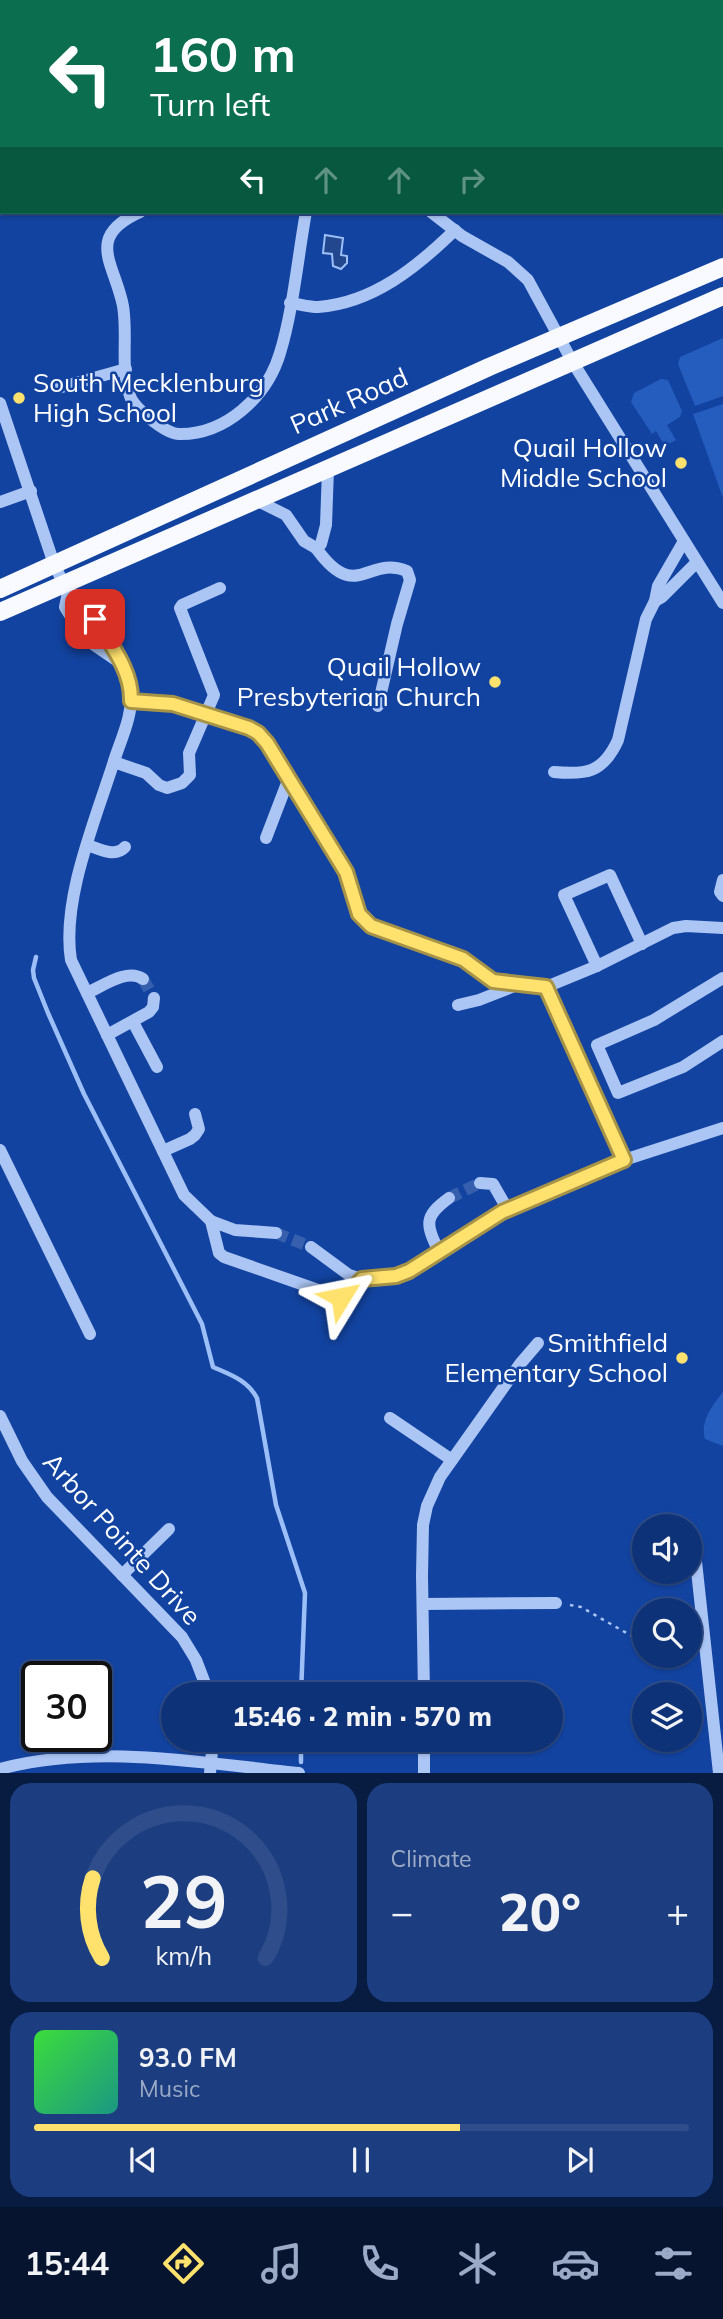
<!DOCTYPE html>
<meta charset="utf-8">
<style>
body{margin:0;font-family:Mulish,sans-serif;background:#1c3e80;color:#f1f3f6;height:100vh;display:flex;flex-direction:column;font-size:26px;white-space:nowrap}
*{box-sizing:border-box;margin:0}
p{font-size:23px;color:#9baac6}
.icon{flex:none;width:38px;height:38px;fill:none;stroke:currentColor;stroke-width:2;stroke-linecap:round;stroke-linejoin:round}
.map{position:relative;height:1773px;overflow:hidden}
.side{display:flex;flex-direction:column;gap:10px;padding:10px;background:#081c42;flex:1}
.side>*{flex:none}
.banner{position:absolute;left:0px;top:0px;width:724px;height:214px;box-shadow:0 2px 5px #0004,0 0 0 2px #2e4d8a;background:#0b6e4f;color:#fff;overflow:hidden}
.controls{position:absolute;left:632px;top:1514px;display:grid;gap:14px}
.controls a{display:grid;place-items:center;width:70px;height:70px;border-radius:50%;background:#0e3278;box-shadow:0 2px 5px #0004,0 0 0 2px #2e4d8a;font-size:35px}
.speed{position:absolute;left:21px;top:1661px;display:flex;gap:14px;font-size:35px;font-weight:700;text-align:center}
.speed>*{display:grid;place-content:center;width:91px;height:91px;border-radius:50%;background:#0e3278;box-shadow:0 2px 5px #0004,0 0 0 2px #2e4d8a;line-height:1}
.speed .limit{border:4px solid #111;border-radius:10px;background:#fff;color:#111}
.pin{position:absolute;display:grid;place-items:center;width:60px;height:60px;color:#fff;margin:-30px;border-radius:14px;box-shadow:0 4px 10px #0006}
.me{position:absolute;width:77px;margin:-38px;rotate:55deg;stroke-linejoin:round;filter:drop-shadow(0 0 5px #0008)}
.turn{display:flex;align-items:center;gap:24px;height:147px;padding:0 35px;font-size:32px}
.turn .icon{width:91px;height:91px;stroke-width:2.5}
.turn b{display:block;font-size:49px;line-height:60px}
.lanes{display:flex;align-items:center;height:66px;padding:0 35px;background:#0003;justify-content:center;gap:35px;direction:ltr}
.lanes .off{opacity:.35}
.big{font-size:52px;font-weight:800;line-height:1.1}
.side .widget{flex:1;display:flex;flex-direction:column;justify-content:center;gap:10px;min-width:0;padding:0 24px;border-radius:21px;background:#1c3e80}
.side .dial{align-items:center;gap:0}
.dial svg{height:182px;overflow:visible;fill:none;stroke:#2e4d8a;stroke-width:7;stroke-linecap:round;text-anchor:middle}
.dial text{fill:#f1f3f6;stroke:none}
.song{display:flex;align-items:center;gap:21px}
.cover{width:84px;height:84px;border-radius:10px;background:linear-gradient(135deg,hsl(120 70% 55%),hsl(170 70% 35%))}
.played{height:7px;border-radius:4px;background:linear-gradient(90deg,#ffe26e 65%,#2e4d8a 65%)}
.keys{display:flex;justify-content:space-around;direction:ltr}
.heat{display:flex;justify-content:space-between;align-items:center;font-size:38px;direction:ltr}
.side .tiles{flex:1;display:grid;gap:10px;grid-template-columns:1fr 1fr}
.widget:last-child{grid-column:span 2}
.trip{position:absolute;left:161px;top:1682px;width:402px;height:70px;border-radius:35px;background:#0e3278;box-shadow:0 2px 5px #0004,0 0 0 2px #2e4d8a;font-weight:800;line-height:70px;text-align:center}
.tabs{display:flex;height:112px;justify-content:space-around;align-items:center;background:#061430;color:#9baac6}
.tabs .icon{width:49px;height:49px}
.tabs .current{color:#ffe26e}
.tabs b{font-size:32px;color:#f1f3f6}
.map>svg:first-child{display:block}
</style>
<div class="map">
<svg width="723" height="1773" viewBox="0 0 723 1773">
<rect width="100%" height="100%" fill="#1243a0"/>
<g fill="#255dbe">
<path d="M723,338V396L695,406L678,364L680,357Z"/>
<path d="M661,379L668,380L682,411L680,417L667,425L676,440L665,446L656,431L652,434L631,402L634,393Z"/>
<path d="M723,404V498L693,414Z"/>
<path d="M723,1392V1446L705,1439C700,1421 712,1406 723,1392Z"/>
</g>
<path fill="#23478e" stroke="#9dbff7" stroke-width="2" d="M325,235L343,238L341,255L347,256V263L341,269L333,266L332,254L323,253Z"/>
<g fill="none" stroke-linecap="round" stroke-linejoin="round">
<g stroke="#9dbff7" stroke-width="4.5">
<path d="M36,957L33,970L34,978L48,1013L84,1094L202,1324L213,1367C231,1375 247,1380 257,1398L276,1505L305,1593L301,1694"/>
<path d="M301,1740V1762"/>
</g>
<g stroke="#365fae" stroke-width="12" stroke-dasharray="12 6" stroke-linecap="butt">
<path d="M143,979L154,998"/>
<path d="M449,1198L480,1183"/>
<path d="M276,1233L311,1247"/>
</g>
<g stroke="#abc5f5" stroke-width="2.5" stroke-dasharray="3.5 5" stroke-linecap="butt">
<path d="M570,1605L581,1607L644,1643"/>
<path d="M667,1656L675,1660L694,1655"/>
</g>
<g stroke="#abc5f5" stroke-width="12">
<path d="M39,0L40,2"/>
<path d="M483,0L484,2"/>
<path d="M185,2V0"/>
<path d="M235,2V0"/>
<path d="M723,119V118"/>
<path d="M140,212C84,237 115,264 123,306C128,335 120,367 130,396C134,408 166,434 179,434C225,435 267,397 280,353C293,311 298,256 306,212"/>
<path d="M431,212L462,236L508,262L528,280L572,361L723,603"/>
<path d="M290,303C299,304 309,307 318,307C373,303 417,267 455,230"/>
<path d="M58,388L126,369"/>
<path d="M0,403L54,564L68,593L65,607L84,638L119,662"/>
<path d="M256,500L286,515L304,541L316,548L321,544L326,525L328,469"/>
<path d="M0,502L31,491"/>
<path d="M684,541L658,586L655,601L662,597L697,562"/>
<path d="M316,548C356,604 367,555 407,571L410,580L397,624L378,706"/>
<path d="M68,593L83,597C97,624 129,663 131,691C133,714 122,737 115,758C97,816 61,899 71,960L184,1195L211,1221"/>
<path d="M131,701L173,703L258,733L267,743L335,854L346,872L359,914L371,926L463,959L493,981L546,987L624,1160"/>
<path d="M114,762L146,773L159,785L167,788L182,783L190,775L189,753L214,695L180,608L182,605L220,588"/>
<path d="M554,772C586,775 603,773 618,740L646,619L655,601"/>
<path d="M266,838L289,778"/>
<path d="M87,845C100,849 115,858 125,847"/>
<path d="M723,880L720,892L723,896"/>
<path d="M597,966L564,895L610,875L642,944"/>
<path d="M723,978L654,1020L597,1045L618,1093L683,1067L723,1041"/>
<path d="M546,987L597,966L673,928L686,926L723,928"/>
<path d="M87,993C103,986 127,968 143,979"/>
<path d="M458,1005L479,1000L517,985"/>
<path d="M133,1022L157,1067"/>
<path d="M107,1035L149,1012L153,1007L154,998"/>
<path d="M0,1150L90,1334"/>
<path d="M163,1151L190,1139L195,1135L199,1129L195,1114"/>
<path d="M480,1183L493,1184L508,1210"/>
<path d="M276,1233L235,1230L211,1221L219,1253L224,1257L341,1298L346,1295L362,1279L349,1275L311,1247"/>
<path d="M439,1252C426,1224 423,1217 449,1198"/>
<path d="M362,1279L396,1276L409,1271L503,1212L624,1160L723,1128"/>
<path d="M0,1416L22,1461L47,1497L182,1637L196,1660L209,1694"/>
<path d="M390,1418L452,1460"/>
<path d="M693,1534L719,1773"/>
<path d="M122,1575L169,1529"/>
<path d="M423,1604L556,1603"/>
<path d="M424,1694L422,1576L423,1525L427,1506L440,1477L520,1364L538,1343"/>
<path d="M0,1769C95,1743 202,1763 299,1773"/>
<path d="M210,1773L213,1740"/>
<path d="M424,1773V1740"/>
</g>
<g stroke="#f8faff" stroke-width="18">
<path d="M0,589L489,367L723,267"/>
<path d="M0,612L723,296"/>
</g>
</g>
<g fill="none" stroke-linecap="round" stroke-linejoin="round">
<defs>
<path id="route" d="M95,619C110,644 132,670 131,701L173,704L249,728L258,733L267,743L335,854L346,872L359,914L371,926L463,959L493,981L546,987L624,1160L502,1212L409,1271L396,1276L362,1279L346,1295L341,1297"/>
</defs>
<use href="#route" stroke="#a69348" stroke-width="18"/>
<use href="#route" stroke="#ffe26e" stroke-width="12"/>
</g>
<g fill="#ffe26e" stroke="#1243a0" stroke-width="2.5">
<circle cx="19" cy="398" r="7"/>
<circle cx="681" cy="463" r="7"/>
<circle cx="495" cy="682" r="7"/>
<circle cx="682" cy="1358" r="7"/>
</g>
<g text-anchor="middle" stroke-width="5" stroke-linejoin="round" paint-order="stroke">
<g font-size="26" fill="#fff" stroke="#1243a0" text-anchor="end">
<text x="33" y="392" text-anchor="start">South Mecklenburg<tspan x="33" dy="30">High School</tspan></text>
<text x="667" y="457">Quail Hollow<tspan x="667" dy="30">Middle School</tspan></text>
<text x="481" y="676">Quail Hollow<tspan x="481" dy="30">Presbyterian Church</tspan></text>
<text x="668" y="1352">Smithfield<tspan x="668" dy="30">Elementary School</tspan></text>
</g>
<g font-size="26" fill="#fff" stroke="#1243a0">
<text transform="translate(349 401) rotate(-24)" y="9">Park Road</text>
<text transform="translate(122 1539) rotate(48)" y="9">Arbor Pointe Drive</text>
</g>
</g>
</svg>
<div class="controls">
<a><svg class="icon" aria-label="sound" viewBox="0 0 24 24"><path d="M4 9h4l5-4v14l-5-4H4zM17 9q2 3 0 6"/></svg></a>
<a><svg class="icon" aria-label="search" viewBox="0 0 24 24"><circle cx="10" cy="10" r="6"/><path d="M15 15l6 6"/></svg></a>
<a><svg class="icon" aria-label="layers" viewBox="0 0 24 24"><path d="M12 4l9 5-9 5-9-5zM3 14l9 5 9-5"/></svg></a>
</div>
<div class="speed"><div class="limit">30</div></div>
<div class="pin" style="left:95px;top:619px;background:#d93025"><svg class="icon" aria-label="arrive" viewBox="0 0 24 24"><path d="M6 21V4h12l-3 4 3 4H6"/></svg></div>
<svg class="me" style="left:341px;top:1297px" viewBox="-20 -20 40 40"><path d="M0-17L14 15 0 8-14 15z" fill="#ffe26e" stroke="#fff" stroke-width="4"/></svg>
<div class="trip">15:46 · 2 min · 570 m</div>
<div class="banner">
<div class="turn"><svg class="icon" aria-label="left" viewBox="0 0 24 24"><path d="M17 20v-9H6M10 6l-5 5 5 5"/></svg><div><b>160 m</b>Turn left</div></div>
<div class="lanes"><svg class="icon" aria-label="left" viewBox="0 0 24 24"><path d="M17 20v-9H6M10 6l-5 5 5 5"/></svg><svg class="icon off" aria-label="ahead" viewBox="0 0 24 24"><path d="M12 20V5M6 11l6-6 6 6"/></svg><svg class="icon off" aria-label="ahead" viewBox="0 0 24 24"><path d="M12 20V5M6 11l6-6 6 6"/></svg><svg class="icon off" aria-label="right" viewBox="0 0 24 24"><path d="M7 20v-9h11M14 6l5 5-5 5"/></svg></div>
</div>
</div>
<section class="side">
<div class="tiles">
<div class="widget dial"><svg viewBox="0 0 100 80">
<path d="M14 69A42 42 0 1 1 86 69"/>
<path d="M14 69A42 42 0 0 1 10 34" stroke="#ffe26e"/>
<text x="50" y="56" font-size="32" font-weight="700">29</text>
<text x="50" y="72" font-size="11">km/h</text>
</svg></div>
<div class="widget"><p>Climate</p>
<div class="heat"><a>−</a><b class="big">20°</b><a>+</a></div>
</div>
<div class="widget">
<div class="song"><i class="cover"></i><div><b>93.0 FM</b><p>Music</p></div></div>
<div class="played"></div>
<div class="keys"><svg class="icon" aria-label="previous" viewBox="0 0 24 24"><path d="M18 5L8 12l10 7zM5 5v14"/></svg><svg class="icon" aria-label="pause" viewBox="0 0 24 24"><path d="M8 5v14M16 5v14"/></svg><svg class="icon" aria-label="next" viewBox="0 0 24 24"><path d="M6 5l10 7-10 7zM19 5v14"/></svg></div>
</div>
</div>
</section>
<nav class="tabs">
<b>15:44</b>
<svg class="icon current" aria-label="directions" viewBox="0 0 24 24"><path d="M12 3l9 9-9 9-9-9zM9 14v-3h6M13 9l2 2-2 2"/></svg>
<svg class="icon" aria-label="music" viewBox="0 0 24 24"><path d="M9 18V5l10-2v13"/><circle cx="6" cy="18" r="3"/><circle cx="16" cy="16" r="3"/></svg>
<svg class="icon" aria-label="phone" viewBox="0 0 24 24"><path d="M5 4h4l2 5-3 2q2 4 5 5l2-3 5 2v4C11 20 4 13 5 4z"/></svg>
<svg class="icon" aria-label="climate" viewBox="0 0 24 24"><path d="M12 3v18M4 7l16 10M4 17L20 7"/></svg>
<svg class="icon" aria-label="car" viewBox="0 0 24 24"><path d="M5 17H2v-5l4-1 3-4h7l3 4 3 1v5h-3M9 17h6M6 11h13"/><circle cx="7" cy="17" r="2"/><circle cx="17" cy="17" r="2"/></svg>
<svg class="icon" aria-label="filters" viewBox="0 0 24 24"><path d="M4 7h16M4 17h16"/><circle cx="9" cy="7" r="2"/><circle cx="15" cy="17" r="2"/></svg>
</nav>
